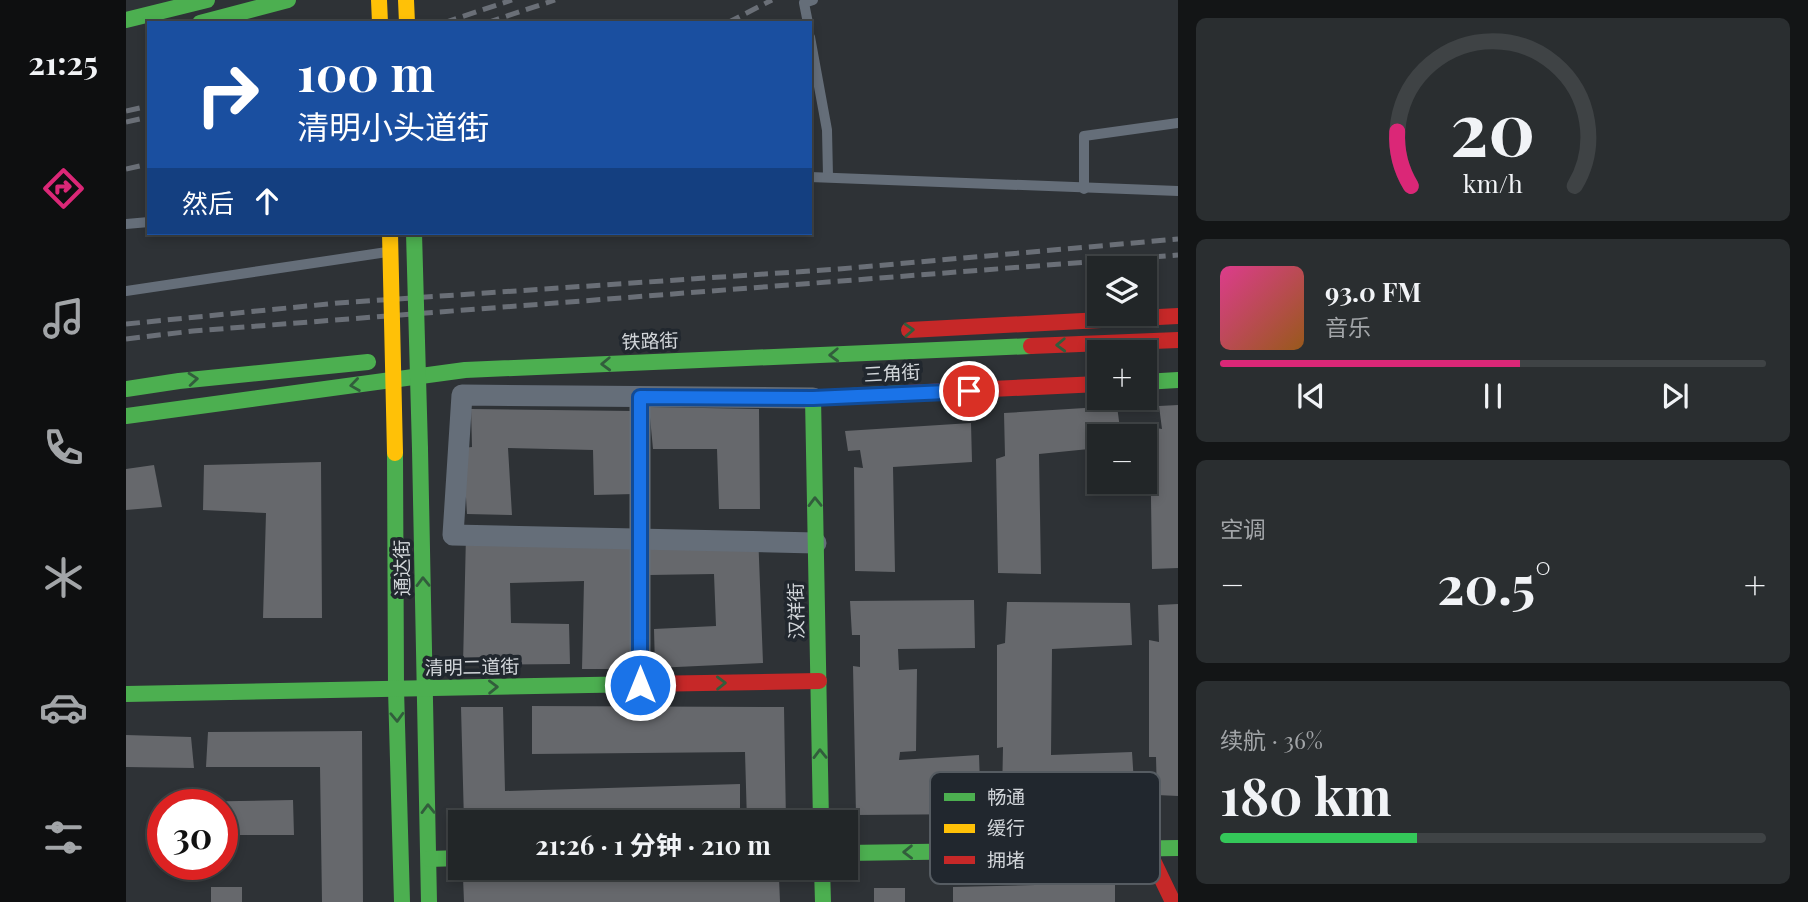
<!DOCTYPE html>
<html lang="zh">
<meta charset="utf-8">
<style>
body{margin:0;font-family:"Playfair Display","Noto Sans SC",serif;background:#2a2e30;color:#f1f3f6;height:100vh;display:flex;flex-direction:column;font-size:26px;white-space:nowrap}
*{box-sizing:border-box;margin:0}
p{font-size:23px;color:#a2a5a8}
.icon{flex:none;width:38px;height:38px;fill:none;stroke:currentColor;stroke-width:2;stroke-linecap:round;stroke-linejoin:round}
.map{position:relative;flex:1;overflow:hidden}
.side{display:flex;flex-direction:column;gap:18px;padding:18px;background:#131516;width:630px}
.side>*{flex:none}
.banner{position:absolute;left:21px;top:21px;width:665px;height:214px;border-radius:0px;box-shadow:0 4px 10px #0003,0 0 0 2px #3f4345;background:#1a4fa0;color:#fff;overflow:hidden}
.fabs{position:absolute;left:961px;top:256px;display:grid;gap:14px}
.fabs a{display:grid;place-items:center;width:70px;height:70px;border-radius:0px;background:#222628;box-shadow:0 4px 10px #0003,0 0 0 2px #3f4345;font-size:35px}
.speed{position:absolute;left:21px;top:789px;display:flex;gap:14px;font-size:35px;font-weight:700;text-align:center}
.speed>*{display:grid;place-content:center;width:91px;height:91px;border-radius:50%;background:#222628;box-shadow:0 4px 10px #0003,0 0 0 2px #3f4345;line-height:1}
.speed .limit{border:10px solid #d22;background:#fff;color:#111}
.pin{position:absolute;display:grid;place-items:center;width:60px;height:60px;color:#fff;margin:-30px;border:4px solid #fff;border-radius:50%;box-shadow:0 2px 7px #0007}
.me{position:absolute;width:77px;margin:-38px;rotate:0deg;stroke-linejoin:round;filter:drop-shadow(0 0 5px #0008)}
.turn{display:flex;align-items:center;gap:24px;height:147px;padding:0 35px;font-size:32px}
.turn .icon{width:91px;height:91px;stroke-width:2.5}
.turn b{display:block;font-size:49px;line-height:60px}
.then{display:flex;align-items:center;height:66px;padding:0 35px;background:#0003;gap:14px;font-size:26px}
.big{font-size:52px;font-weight:700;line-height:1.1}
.side .card{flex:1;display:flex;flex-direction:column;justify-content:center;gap:10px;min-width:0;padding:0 24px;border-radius:10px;background:#2a2e30}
.side .dial{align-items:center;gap:0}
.dial svg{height:182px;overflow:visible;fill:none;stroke:#3f4345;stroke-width:7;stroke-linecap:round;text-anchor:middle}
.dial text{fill:#f1f3f6;stroke:none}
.song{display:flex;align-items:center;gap:21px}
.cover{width:84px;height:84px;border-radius:10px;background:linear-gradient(135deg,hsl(330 70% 55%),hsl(30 70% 35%))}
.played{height:7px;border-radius:4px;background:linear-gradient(90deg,#db2777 55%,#3f4345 55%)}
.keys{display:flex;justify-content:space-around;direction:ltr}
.heat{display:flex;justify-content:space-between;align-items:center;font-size:38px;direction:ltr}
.charge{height:10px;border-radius:5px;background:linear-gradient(90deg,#34c759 36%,#3f4345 0)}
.trip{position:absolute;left:322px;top:810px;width:410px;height:70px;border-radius:0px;background:#222628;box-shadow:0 4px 10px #0003,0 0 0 2px #3f4345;font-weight:700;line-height:70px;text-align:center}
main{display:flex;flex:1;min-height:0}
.menu{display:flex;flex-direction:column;width:126px;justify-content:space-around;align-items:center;background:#0e0f10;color:#a2a5a8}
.menu .icon{width:49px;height:49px}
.menu .active{color:#db2777}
.menu b{font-size:32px;color:#f1f3f6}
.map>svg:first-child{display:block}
</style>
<main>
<nav class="menu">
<b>21:25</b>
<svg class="icon active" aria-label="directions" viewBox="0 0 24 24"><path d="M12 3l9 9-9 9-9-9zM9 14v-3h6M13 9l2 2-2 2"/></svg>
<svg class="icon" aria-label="music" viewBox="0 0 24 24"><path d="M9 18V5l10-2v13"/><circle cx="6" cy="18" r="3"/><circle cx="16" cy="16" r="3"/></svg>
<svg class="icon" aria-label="phone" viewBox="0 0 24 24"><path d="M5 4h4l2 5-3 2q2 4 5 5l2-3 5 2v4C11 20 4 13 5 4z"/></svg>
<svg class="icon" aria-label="climate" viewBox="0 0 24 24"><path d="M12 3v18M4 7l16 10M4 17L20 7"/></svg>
<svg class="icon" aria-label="car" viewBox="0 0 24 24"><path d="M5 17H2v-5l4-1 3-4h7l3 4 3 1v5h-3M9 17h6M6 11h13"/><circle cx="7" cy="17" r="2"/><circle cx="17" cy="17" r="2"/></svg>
<svg class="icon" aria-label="filters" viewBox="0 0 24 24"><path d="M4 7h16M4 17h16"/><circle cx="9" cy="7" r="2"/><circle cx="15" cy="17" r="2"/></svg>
</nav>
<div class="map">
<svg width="1052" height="902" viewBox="0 0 1052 902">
<rect width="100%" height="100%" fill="#2e3236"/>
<g fill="#66686c">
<path d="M1052,405V568L1026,569L1024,427L1036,429L1033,406Z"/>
<path d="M991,406L995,436H973V448L913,454L915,574L872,573L870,459L879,456L878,413Z"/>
<path d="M523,407L633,409L634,509H593L591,449H527Z"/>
<path d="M345,409L506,411L508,494L468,495L467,450L382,448L386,515L341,514L337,448L346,447Z"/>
<path d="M845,423L846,462L767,467L769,572L729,571L728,467L737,468L734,450L722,451L719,431Z"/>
<path d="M195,462L196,618H137L140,513L77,510L78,465Z"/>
<path d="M28,465L36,507L0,510V469Z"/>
<path d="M523,532L632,533L637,663L529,668L528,629L590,626L588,574L524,575Z"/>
<path d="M340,534L508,535L507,669H456L458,581L384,583L385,623L443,624L444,664L337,665Z"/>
<path d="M848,600L849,648L772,649L773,670L791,669L790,751L774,752L773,760L853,755L855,814L730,815L727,666L734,667V635H726L724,601Z"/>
<path d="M881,602L1004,603L1006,645L926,649L925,755L1006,752L1009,799L876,797L877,747L871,748V645L879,643Z"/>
<path d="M1052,604V796L1031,795L1030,757H1023V640L1033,642L1032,605Z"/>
<path d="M406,706L658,707L660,822H621L619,752L406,754Z"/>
<path d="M335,707H377L379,791L614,784V822H338Z"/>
<path d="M236,731L237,902H196L194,767H80L82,732Z"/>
<path d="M0,735L65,737L68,768L0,767Z"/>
<path d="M167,800L168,835H96V805H52V802Z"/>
<path d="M337,877L653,878L654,902H338Z"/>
<path d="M989,883V902H827V887Z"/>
<rect x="85" y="887" width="31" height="15"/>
<rect x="748" y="888" width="31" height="14"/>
</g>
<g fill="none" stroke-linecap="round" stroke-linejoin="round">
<g stroke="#656e79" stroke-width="10">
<path d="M682,23L678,3L687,0"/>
<path d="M684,37L701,130L702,176"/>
<path d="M684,177L1052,191"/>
<path d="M958,189V136L1052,123"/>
<path d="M0,224L23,222"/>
<path d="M0,291L261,252"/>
</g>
<g stroke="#656e79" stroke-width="21">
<path d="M514,397V685"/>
<path d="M687,398L336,395L327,535L690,543"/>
</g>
<g stroke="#4caf50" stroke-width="16">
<path d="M0,20L81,0"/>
<path d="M74,23L162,0"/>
<path d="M1018,382L1052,380"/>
<path d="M0,389L53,381L242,362"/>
<path d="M0,416L339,370L905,346"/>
<path d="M294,449L303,902"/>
<path d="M269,453L270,689L276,902"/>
<path d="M0,694L517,684"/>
<path d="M695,822L687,398L780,393"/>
<path d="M719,853L1052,848"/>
<path d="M303,859L334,858"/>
<path d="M696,868L697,902"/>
</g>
<g stroke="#ffc107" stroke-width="16">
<path d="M253,0L254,23"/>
<path d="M280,0L281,23"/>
</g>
<g stroke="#c62828" stroke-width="16">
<path d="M783,330L1052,316"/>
<path d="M905,346L1052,340"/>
<path d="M780,393L973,384"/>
<path d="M517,684L693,681"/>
<path d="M1021,848L1047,902"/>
</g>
<g stroke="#6a6f77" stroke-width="5" stroke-dasharray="14 7" stroke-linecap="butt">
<path d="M317,23L386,0"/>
<path d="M360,23L429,0"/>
<path d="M601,23L646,0"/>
<path d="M0,111L23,106"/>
<path d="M0,122L23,117"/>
<path d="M0,169L23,164"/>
<path d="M0,324L212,303L713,269L1052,239"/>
<path d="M0,339L67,331L1052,255"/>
</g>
<path stroke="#4caf50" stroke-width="16" d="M288,233L294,449"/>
<path stroke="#ffc107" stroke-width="16" d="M264,233L269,453"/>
</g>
<defs><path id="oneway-chevron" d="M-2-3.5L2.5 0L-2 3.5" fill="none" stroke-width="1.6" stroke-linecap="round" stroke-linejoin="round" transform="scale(1.75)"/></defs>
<g stroke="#325d3c">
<use href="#oneway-chevron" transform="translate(783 330) rotate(-3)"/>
<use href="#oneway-chevron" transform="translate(935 345) rotate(178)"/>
<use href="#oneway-chevron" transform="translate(708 355) rotate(178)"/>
<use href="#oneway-chevron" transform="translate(480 364) rotate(178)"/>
<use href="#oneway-chevron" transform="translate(67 379) rotate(-5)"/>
<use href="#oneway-chevron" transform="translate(229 385) rotate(172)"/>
<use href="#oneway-chevron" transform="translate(689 502) rotate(-91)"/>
<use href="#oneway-chevron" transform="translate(297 582) rotate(-91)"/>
<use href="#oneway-chevron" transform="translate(595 683) rotate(-1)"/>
<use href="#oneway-chevron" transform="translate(367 687) rotate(-1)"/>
<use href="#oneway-chevron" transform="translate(271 717) rotate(88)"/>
<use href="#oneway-chevron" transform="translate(694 754) rotate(-91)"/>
<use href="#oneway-chevron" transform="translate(302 809) rotate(-91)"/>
<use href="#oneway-chevron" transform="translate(782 852) rotate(179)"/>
</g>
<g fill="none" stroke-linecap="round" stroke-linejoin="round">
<defs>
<path id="route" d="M514,685V397L687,398L843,391"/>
</defs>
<use href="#route" stroke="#114b97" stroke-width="18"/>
<use href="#route" stroke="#1a73e8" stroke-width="12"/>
</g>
<g text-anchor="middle" stroke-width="7" stroke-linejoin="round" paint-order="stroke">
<g font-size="19" fill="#d2d6da" stroke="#21272e">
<text transform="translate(524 341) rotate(-2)" y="7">铁路街</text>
<text transform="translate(766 373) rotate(-3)" y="7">三角街</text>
<text transform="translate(276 568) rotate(-91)" y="7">通达街</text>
<text transform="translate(670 611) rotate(-91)" y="7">汉祥街</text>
<text transform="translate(346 667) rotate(-1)" y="7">清明二道街</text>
</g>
</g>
<rect x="804" y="772" width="230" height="112" rx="10" fill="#21272e" stroke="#565c62" stroke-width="2"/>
<rect x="818" y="793" width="31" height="8" fill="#4caf50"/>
<rect x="818" y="824" width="31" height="9" fill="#ffc107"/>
<rect x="818" y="856" width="31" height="8" fill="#c62828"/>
<g font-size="19" fill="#d2d6da">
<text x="861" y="804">畅通</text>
<text x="861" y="835">缓行</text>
<text x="861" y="867">拥堵</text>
</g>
</svg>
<div class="fabs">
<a><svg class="icon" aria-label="layers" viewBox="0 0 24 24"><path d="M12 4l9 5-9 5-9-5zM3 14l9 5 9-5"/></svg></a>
<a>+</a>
<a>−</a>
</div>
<div class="speed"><div class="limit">30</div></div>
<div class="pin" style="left:843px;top:391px;background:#d93025"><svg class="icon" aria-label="arrive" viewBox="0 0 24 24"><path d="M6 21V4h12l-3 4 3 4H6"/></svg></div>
<svg class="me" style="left:514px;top:685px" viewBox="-20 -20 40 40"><circle r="17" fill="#1a73e8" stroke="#fff" stroke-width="3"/><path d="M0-11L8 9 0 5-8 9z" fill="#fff"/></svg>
<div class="trip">21:26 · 1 分钟 · 210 m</div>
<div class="banner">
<div class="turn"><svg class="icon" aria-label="right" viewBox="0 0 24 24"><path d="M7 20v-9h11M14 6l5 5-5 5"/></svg><div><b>100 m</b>清明小头道街</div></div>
<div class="then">然后<svg class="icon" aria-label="ahead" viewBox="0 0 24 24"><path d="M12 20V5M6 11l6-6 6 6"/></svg></div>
</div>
</div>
<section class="side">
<div class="card dial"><svg viewBox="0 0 100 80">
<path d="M14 69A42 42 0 1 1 86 69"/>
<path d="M14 69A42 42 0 0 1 8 45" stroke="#db2777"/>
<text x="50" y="56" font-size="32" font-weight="700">20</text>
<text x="50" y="72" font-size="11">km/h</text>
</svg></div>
<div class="card">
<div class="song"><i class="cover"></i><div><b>93.0 FM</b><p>音乐</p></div></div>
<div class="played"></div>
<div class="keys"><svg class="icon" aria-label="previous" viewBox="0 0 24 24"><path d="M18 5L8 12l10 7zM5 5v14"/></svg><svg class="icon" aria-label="pause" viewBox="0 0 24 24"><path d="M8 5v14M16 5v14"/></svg><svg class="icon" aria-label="next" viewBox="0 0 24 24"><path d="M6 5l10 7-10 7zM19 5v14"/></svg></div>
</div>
<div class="card"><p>空调</p>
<div class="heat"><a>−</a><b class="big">20.5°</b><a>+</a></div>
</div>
<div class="card"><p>续航 · 36%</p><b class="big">180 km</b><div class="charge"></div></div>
</section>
</main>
